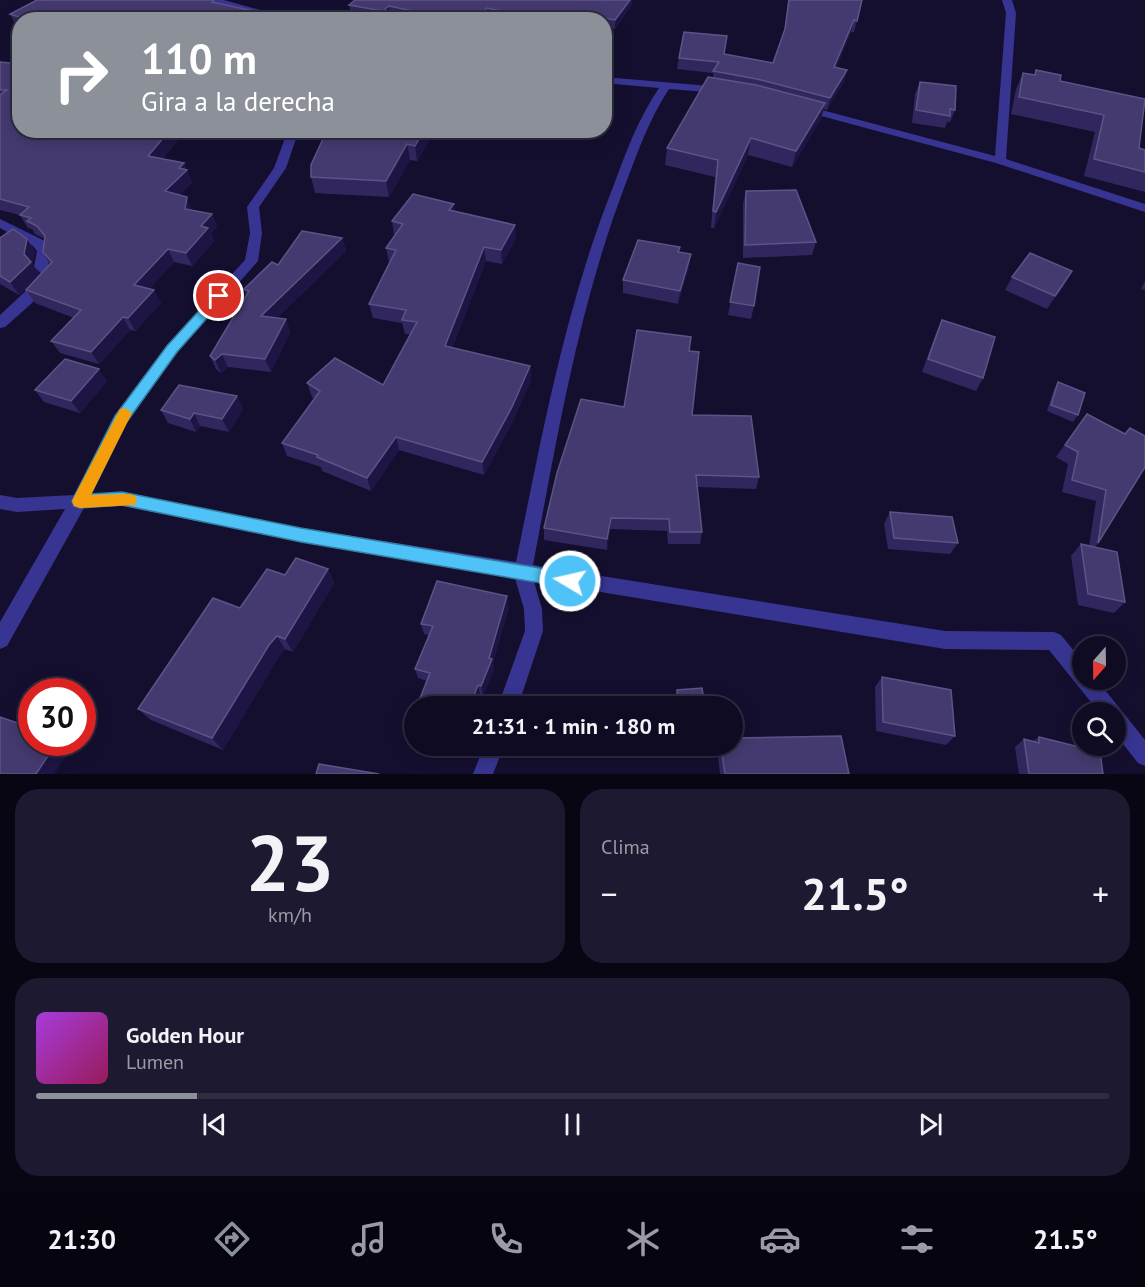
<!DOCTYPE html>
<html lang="es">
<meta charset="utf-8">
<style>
body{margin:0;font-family:"PT Sans",sans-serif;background:#1d1930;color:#f1f3f6;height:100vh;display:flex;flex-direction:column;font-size:22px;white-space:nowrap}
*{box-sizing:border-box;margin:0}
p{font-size:20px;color:#9b9ba6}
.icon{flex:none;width:33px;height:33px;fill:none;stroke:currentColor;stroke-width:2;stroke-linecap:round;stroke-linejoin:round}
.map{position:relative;height:774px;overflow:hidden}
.details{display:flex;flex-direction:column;gap:15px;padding:15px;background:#080613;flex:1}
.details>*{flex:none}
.hud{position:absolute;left:12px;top:12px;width:600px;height:126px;border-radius:24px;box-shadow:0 3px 15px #0003,0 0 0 2px #2f2b41;background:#8c9099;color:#fff;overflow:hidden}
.needle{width:39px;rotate:200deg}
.controls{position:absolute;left:1072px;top:636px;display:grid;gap:12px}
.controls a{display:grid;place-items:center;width:54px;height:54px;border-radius:50%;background:#0f0b23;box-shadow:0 3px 15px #0003,0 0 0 2px #2f2b41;font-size:30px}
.speed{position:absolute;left:18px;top:678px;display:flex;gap:12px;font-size:30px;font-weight:700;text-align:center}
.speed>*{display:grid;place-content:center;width:78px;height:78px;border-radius:50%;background:#0f0b23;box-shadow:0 3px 15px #0003,0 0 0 2px #2f2b41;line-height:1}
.speed .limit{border:9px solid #d22;background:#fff;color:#111}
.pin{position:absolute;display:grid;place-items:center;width:51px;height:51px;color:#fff;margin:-26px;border:3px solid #fff;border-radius:50%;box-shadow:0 2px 6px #0007}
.me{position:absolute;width:66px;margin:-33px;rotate:279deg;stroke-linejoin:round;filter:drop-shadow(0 0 4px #0008)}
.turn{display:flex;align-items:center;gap:21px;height:126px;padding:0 30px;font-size:27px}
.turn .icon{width:78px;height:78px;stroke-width:2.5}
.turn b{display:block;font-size:42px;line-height:51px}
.big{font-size:45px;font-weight:700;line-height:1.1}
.details .tile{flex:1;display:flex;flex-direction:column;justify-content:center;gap:9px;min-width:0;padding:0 21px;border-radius:24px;background:#1d1930}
.details .dial{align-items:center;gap:0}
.dial b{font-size:78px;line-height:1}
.song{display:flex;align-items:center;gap:18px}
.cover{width:72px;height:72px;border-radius:9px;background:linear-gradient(135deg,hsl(280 70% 55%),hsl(330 70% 35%))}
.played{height:6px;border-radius:3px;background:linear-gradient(90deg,#8c9099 15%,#2f2b41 15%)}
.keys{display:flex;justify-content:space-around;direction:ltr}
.heat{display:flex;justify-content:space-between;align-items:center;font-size:33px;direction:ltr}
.details .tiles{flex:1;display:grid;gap:15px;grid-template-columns:1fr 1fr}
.tile:last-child{grid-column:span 2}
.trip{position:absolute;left:404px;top:696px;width:339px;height:60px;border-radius:30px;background:#0f0b23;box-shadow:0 3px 15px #0003,0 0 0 2px #2f2b41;font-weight:700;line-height:60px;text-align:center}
.dock{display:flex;height:96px;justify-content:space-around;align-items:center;background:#06040e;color:#9b9ba6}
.dock .icon{width:42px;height:42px}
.dock .active{color:#8c9099}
.dock b{font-size:27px;color:#f1f3f6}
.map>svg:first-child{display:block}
</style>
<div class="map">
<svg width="1145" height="774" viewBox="0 0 1145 774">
<rect width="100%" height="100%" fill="#140f2f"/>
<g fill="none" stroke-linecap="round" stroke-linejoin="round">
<g fill="#383592" fill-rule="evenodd">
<path d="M213,0H224L296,20H278L214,3Z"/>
<path d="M1002,0H1012L1016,13L1006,159L1145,204V212L996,163L799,110L798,108L803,105L995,156L1006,13Z"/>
<path d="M604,77L721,87L726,90L721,93L669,89C648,121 638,152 624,188C578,310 557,438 533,565L945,631L1054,632L1061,635L1083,662V680H1097L1145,740V766L1138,763L1116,735V712H1099L1049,650L945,649L534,581L542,609L543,631L518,706H498L525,631L524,609L515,578L301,542L122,506L84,508L7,646L0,649V622L65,509L17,512L0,509V495L17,498L74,495L115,416L167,345L245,260L250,233L247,207L274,168L288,130H299L286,168L259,207L262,233L258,261L177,353L126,424L91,494L122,492L301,528L516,562C542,435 565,308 613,187C626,152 638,119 659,88L604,83Z"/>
<path d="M0,219L43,240L51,250L48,266L58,275L31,304L5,327L0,328V315L43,275L34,267L37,251L33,246L0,228Z"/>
<path d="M484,746H504L493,774H473Z"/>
</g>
</g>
<g fill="#31275e">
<path d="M355,0H632L631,6L615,29L604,27V20H500L488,17L486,20H412L390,15L385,20H379L351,14L349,5Z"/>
<path d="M788,0H862L854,32H851L836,68L847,70L844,82L827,110L824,109L821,119L792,167L748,155L714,228H711L715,177L665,165L667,148L713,77V73L677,69L679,58L724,54L773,63L784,33Z"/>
<path d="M219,3L263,13L265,20H20V25L15,24L10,14Z"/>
<path d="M0,62L20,130H186L162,159L184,163L192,183L179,195L192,210L212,214L217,227L211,234L214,241L192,266L174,262L149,289L161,303L135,331L130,330L99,364L60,353L51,341L74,318L35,303L26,290L50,265L43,252L45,239L35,234L32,229L28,228L20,215L0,210Z"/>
<path d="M1036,70L1060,81L1145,99L1139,148L1145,150V192L1084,176L1095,132L1011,114L1016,89L1023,73L1034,75Z"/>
<path d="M920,82L955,110L950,122H947L945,128L912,123L915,94Z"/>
<path d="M327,130L429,141L417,161L410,160L389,197L315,193L311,177Z"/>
<path d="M746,191L816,242L812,255L743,258V204Z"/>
<path d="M455,211L515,225L516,239L502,264L486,261L452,348L530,366L531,380L513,421L484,475L399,450L371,491L322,471L321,467L287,456L282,443L315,399L312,397L307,383L383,385L410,334H405L402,323L373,318L369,304L390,262H389L386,248L394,235L392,221Z"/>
<path d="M0,238L27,239L35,252L32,263L40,275L19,295L0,284Z"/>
<path d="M342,238L346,251L277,318L286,319L290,332L271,372L228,367L221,373L216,369L210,356L246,295L244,289L278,265Z"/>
<path d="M680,247L679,252L689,267L678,304L623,293V280Z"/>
<path d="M738,263L754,306L751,319L728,315Z"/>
<path d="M1012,277L1065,284L1047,309L1005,290Z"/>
<path d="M1145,281V290L1141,289Z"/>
<path d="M942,320L983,378L976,391L922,372L936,333Z"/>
<path d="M689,351L692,415L759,477L756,489L697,487L702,532L700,544H668L667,531L610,529L607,550L544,540V528L624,407Z"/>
<path d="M107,381L80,413L44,402L35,390Z"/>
<path d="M1058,382L1078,415L1073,422L1047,411L1054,389Z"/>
<path d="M237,396L243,409L229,432L200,426L196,432L168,423L161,410Z"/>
<path d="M1087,414L1125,434L1130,428L1098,543L1095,547L1125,602L1114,613L1078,605L1071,556L1081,544L1089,546L1096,501L1062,492L1068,464L1056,457Z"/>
<path d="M890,512L958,543L950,554L888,549L884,524Z"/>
<path d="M328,569L334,583L293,652L285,649L278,658L223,750L151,720L138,709L240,608L285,575Z"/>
<path d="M509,607L493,662L494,669L483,695L480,694L476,706H417L427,681L418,678L415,669L429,635L424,634L421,624Z"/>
<path d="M882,677L955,736L946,745L876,731L875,687Z"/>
<path d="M677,690L705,706H677L675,695Z"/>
<path d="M1039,737L1103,774H1019L1015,747L1024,739L1033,741Z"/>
<path d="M717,747V746H732L849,774H720Z"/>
</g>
<g fill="#1e1544">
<path d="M630,0H632L631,6L615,29V20Z"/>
<path d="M389,6L390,15L384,20L383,11Z"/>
<path d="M487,8L488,17L486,20H476Z"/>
<path d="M263,13L265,20H255Z"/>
<path d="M854,20L851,32L831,79L834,67Z"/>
<path d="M847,70L844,82L827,110L830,98Z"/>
<path d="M825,103L821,119L792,167L796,151Z"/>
<path d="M170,130H186L154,168L148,156Z"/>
<path d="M424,130H428L429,141L417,161L415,146Z"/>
<path d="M751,138L748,155L714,228L716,212Z"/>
<path d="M407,144L410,160L389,197L386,181Z"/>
<path d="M184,163L192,183L170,204L165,191L179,168Z"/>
<path d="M187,197L192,210L190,222L185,209Z"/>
<path d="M454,204L456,218L449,210Z"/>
<path d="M212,214L217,227L211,234L214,241L192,266L186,253L201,226Z"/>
<path d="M515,225L516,239L502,264L501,250Z"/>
<path d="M342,238L346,251L266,329L261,316Z"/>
<path d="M27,239L35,252L32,263L40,275L19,295L10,282L24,254Z"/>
<path d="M484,247L486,261L447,360L445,346Z"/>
<path d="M168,249L174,262L141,298L134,285Z"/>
<path d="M691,254L689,267L678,304L680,291Z"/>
<path d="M1072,271L1065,284L1047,309L1055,296Z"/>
<path d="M154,290L161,303L135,331L128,318Z"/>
<path d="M123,317L130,330L99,364L91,352Z"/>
<path d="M286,319L290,332L271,372L265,359Z"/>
<path d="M222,354L228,367L221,373L215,360Z"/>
<path d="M530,366L531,380L513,421L484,475L482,462Z"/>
<path d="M99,369L107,381L80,413L71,401Z"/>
<path d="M237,396L243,409L229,432L222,419Z"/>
<path d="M194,413L200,426L196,432L190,419Z"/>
<path d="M396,437L399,450L371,491L367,478Z"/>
<path d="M611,518L610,529L607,550V539Z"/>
<path d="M328,569L334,583L293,652L285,639Z"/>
<path d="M507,596L509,607L493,662L494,669L483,695L481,686Z"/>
<path d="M277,636L285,649L278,658L223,750L212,738L269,645Z"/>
<path d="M478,685L480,694L476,706H470Z"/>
<path d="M57,742H67L72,747L54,774H36Z"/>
</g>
<g fill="#443a6f" stroke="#5c5486" stroke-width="1.5">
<path d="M37,0H214L212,2L263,13L255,20H28L10,14Z"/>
<path d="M355,0H630L615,20L582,14L577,20H566L560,18L559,20H544L487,8L476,20H440L442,17L389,6L383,11L349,5Z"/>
<path d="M789,0H862L857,21L854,20L834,67L847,70L830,98L757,79L713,71L719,62L679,58L684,32L727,36L724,54L773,63L785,29Z"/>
<path d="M0,62L20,64V130H170L148,156L184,163L179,168L187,170L165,191L187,197L185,209L212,214L201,226L208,228L186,253L168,249L134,285L154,290L128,318L123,317L91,352L51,341L81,310L26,290L52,262L43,252L45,236L37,226L27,221L31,218L20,215L29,207L0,199V95L7,90H0Z"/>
<path d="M1036,70L1061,75L1060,81L1145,99L1139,148L1145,150V172L1094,159L1104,115L1019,97L1023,73L1035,75Z"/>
<path d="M708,77L756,85L825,103L796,151L751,138L716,212L713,211L718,160L667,148Z"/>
<path d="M920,82L956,86L955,110L950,109V116L916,110Z"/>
<path d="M327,130H424L415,146L407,144L386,181L311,177V165Z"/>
<path d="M796,190L816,242L745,245L746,191Z"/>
<path d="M413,194L454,204L449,210L515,225L501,250L484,247L445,346L530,366L512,407L482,462L396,437L367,478L317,457L318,455L282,443L320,391L307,383L335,358L383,385L417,322L402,320L406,310L369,304L396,250L386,248L403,224L392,221Z"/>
<path d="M13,229L27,239L24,254L31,262L10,282L0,276V238Z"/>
<path d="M302,231L342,238L261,316L286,319L265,359L222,354L215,360L210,356L249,291L244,289L272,262L278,265Z"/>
<path d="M638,240L680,247L678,252L691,254L680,291L623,280Z"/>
<path d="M1030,253L1072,271L1055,296L1012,277Z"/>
<path d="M738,263L760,267L754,306L730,302Z"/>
<path d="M942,320L995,337L983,378L928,359Z"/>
<path d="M637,330L691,337L689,351L699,352L692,415L751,416L759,477L696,475L702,532H670L669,519L611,518L607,539L544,528L557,473L581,399L624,407Z"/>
<path d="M65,359L99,369L71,401L35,390Z"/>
<path d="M1058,382L1085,393L1078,415L1051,405Z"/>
<path d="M179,385L237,396L222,419L194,413L190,419L161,410Z"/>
<path d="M1087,414L1125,434L1130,428L1145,436V467L1098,543L1106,490L1072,480L1078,452L1065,445Z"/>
<path d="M890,512L952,517L958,543L894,538Z"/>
<path d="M1081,544L1117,552L1125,602L1088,594Z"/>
<path d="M296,558L328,569L285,639L277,636L269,645L212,738L138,709L213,598L240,608L267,569L285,575Z"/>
<path d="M437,581L507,596L489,658L492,659L481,686L478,685L470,706H417L430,673L415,669L433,626L421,624Z"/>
<path d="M882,677L951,690L955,736L883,722Z"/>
<path d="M702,688L705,706H679L677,690Z"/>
<path d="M0,717L32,728V742H57L36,774H0Z"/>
<path d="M841,736L849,774H725L721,746H732V738Z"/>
<path d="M1039,737L1100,752L1103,774H1029L1024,739L1039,743Z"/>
<path d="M319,764L379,774H316Z"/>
</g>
<path fill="#4fc3f7" stroke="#337fa1" stroke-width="1.5" d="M219,292L225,296L224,299L177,352L126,423L91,494L122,492L301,528L570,573L576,575L578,581L576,586L570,588L301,542L122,505L80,508L74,506L72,501L115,416L167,346L215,293Z"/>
<path fill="#f59e0b" d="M125,408L132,413L91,495L130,494L135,496L137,500L135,505L80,508L74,506L72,501L74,497L120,409Z"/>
</svg>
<div class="controls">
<a><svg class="needle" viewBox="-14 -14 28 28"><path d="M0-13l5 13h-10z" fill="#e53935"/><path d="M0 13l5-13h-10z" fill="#9b9ba6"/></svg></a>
<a><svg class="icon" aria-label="search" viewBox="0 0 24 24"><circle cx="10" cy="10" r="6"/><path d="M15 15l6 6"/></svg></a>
</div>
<div class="speed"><div class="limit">30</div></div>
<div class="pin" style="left:219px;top:296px;background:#d93025"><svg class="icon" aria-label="arrive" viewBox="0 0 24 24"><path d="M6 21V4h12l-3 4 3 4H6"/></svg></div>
<svg class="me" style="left:570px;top:581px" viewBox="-20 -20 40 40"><circle r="17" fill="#4fc3f7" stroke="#fff" stroke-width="3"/><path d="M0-11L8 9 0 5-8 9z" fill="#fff"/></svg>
<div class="trip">21:31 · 1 min · 180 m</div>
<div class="hud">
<div class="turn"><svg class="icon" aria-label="right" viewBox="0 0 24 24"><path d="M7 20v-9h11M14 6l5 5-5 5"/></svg><div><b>110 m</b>Gira a la derecha</div></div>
</div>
</div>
<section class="details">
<div class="tiles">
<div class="tile dial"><b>23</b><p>km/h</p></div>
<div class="tile"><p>Clima</p>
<div class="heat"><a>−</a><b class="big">21.5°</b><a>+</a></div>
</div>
<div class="tile">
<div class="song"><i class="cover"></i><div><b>Golden Hour</b><p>Lumen</p></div></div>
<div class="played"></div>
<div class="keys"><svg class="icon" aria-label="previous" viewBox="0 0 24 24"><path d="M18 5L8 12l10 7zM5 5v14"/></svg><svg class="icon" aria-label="pause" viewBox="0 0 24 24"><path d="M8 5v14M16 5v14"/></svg><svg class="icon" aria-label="next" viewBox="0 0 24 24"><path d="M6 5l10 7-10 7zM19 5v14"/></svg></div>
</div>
</div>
</section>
<nav class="dock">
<b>21:30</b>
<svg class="icon active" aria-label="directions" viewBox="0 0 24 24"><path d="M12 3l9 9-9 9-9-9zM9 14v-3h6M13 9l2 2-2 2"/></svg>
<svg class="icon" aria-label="music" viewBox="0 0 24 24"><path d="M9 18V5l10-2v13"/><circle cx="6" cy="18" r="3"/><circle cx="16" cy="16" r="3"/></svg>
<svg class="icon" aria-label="phone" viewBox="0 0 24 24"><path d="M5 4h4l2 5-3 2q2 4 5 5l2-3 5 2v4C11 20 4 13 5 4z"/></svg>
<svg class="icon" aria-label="climate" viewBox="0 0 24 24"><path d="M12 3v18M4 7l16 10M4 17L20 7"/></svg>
<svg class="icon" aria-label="car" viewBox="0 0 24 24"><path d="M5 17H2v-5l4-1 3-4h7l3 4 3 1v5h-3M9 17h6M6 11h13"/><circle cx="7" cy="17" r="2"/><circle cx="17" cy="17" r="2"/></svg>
<svg class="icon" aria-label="filters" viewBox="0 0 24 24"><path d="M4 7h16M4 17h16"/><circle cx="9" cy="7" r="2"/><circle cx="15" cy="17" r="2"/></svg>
<b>21.5°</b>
</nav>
